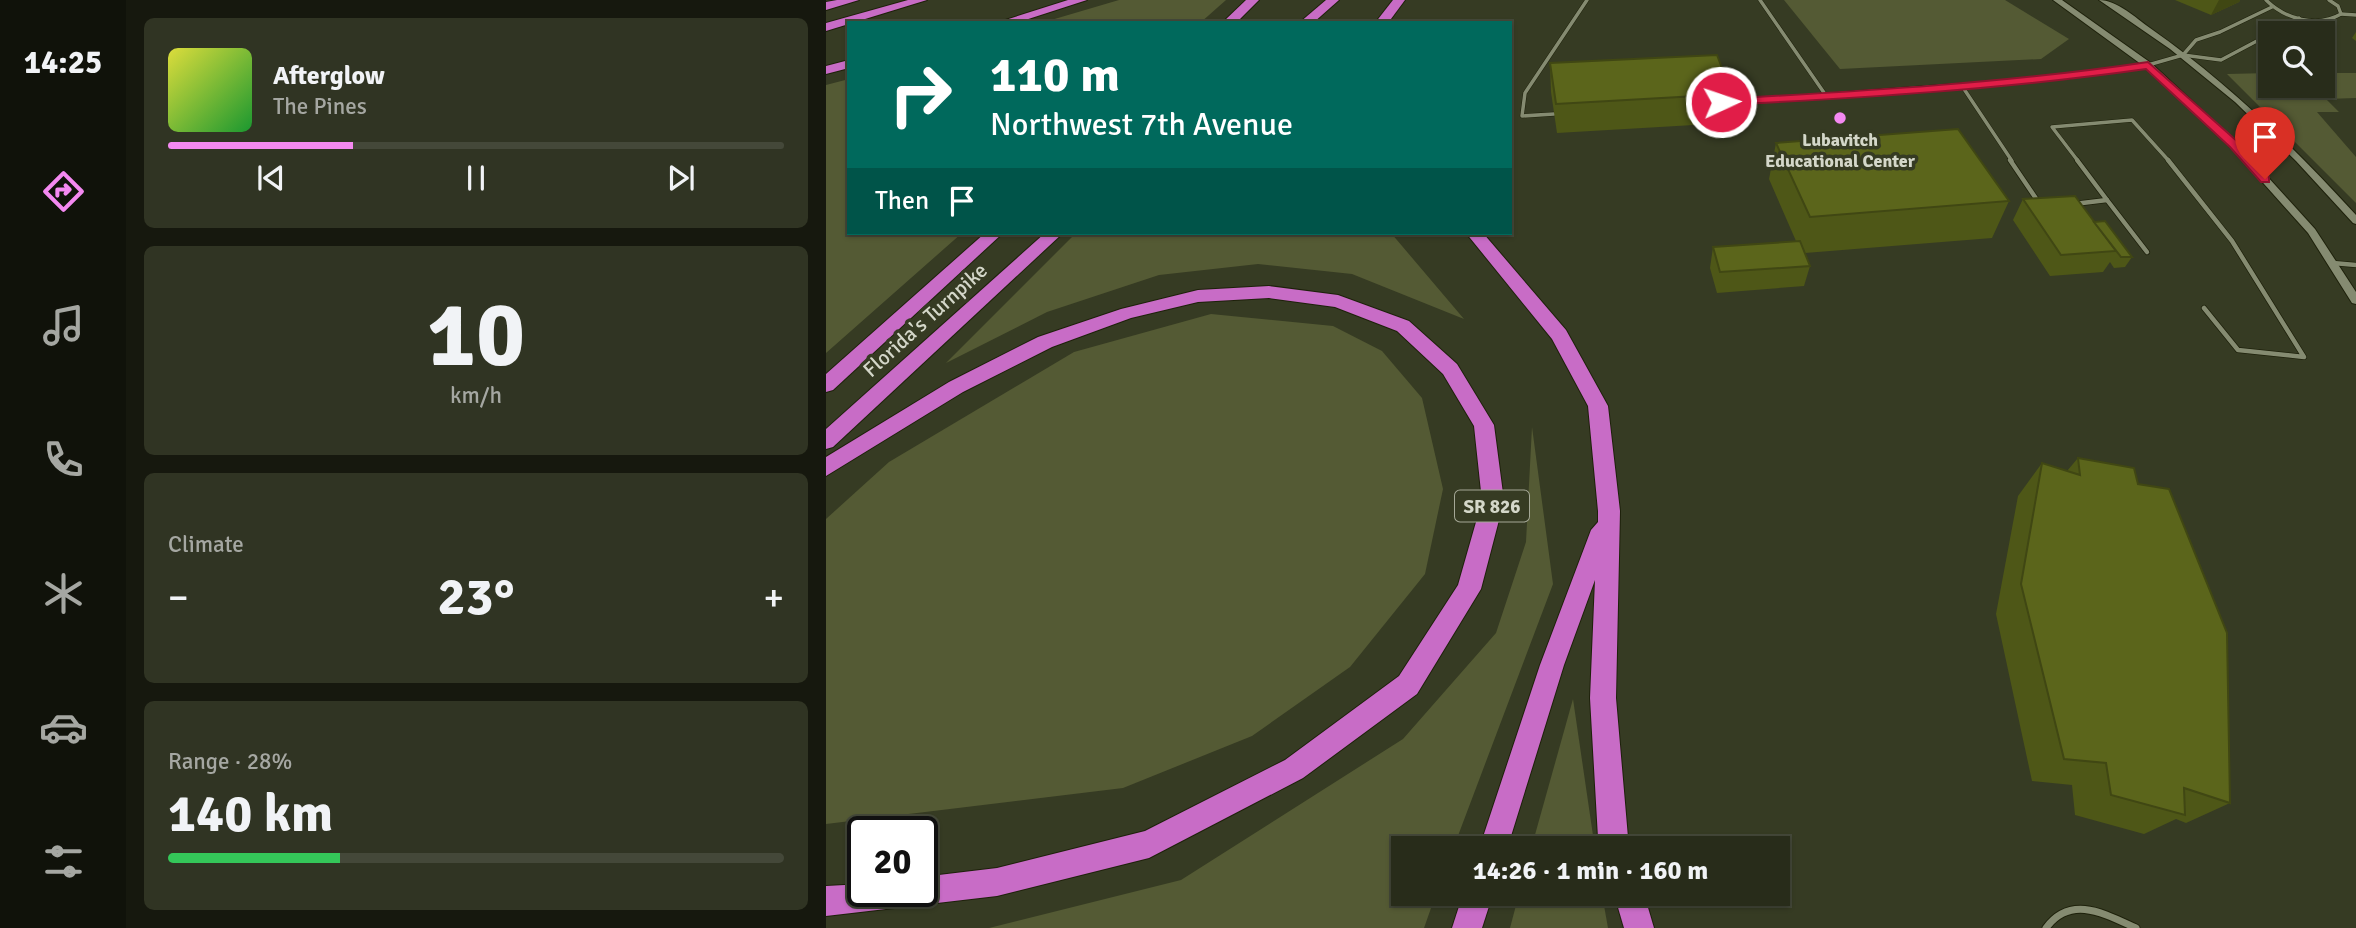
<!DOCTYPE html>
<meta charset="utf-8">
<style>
body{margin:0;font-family:Signika,sans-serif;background:#303423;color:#f1f3f6;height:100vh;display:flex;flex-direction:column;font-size:26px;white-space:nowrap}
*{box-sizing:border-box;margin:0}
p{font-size:23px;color:#a5a7a2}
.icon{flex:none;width:38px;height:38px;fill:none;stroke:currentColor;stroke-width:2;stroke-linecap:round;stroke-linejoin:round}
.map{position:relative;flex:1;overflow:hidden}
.details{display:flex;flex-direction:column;gap:18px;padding:18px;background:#16180e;width:700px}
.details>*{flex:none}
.guide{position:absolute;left:21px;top:21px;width:665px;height:214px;border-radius:0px;box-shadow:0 2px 5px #0004,0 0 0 2px #444839;background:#00695c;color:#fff;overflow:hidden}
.tools{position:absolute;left:1432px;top:21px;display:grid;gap:14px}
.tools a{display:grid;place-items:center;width:77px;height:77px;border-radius:0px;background:#282c1a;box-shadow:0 2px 5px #0004,0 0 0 2px #444839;font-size:35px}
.speed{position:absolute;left:21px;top:816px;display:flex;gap:14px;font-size:35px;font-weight:700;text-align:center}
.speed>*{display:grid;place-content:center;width:91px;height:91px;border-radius:50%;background:#282c1a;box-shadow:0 2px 5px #0004,0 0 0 2px #444839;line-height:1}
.speed .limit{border:4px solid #111;border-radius:10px;background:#fff;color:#111}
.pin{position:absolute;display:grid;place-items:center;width:60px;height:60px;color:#fff;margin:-72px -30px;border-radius:50% 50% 50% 0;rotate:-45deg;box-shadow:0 0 7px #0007}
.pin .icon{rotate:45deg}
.me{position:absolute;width:77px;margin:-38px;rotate:87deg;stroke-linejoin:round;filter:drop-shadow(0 0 5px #0008)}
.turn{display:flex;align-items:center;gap:24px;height:147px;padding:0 28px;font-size:32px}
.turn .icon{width:91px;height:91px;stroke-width:2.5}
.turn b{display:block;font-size:49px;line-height:60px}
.then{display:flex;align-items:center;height:66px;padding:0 28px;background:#0003;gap:14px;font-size:26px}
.big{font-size:52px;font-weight:700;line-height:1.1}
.details .widget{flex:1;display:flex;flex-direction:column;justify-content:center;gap:10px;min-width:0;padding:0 24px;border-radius:10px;background:#303423}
.details .dial{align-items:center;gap:0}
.dial b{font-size:91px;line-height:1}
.song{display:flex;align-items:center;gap:21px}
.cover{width:84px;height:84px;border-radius:10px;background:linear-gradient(135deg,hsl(60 70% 55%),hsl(130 70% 35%))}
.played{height:7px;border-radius:4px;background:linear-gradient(90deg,#f489f1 30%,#444839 30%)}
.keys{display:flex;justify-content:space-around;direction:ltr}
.heat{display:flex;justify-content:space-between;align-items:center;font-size:38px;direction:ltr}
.charge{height:10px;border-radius:5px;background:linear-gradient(90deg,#34c759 28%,#444839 0)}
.trip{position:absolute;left:565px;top:836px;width:399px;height:70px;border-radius:0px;background:#282c1a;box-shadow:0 2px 5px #0004,0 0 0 2px #444839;font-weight:700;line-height:70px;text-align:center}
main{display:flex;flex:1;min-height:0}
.menu{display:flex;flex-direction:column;width:126px;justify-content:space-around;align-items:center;background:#10120a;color:#a5a7a2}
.menu .icon{width:49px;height:49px}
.menu .current{color:#f489f1}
.menu b{font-size:32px;color:#f1f3f6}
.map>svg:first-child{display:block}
</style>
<main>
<nav class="menu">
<b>14:25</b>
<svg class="icon current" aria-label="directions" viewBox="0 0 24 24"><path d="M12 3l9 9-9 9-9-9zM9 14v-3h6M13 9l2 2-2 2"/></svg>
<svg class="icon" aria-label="music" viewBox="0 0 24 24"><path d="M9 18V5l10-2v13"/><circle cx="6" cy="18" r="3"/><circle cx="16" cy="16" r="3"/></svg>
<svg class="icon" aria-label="phone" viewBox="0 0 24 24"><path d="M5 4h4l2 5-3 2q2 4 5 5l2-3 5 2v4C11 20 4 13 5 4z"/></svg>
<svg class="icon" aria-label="climate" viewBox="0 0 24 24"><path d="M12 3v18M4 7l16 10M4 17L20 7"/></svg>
<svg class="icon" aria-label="car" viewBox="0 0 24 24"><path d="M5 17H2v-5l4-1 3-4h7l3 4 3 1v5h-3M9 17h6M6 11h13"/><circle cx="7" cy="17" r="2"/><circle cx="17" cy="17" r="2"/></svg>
<svg class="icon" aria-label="filters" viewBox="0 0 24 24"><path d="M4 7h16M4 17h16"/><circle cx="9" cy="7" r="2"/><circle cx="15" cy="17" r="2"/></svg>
</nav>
<section class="details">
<div class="widget">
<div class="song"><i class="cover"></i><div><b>Afterglow</b><p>The Pines</p></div></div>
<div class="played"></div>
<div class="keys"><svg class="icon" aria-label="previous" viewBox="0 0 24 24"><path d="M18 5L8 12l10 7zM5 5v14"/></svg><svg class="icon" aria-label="pause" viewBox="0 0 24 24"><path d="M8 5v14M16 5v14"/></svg><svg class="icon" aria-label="next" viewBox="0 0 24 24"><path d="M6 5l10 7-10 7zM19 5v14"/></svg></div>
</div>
<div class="widget dial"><b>10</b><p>km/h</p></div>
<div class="widget"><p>Climate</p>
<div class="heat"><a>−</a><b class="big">23°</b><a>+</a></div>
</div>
<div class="widget"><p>Range · 28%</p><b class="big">140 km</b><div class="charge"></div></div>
</section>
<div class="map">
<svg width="1530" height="928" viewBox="0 0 1530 928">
<rect width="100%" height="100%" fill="#363b23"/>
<g fill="#545a34">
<path d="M293,0H400L374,23H215Z"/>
<path d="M958,0H1179L1243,39L1215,59L1014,69Z"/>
<path d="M1444,73V86H1496V73H1530V98L1500,99L1513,112H1491L1530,157V203L1401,74Z"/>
<path d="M23,79V233H136L0,353V85Z"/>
<path d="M250,233H565L638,319L526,274L432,264L333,275L221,312L120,363Z"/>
<path d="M385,314L507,326L556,351L596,398L617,489L599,574L524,667L426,736L297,788L0,824V519L63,462L248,352Z"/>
<path d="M706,427L727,584L627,849H578V894H610L598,928H163L355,880L577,739L670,633L700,542Z"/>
<path d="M747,699L769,849H705Z"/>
<path d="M693,894H776L782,928H684Z"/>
</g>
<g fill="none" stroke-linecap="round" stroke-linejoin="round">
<defs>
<g id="service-far2">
<path d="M934,0L1001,97"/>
<path d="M1440,0C1459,19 1491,28 1515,14L1512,6L1503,0"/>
<path d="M1515,14L1530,15"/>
<path d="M1445,33L1473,18"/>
<path d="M1357,55L1370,40L1394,32L1446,7"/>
<path d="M1136,86L1186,161"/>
<path d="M901,102L1244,77L1322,65L1357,55L1395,60L1444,34"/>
<path d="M728,114L696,116L699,93L761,0"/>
<path d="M1252,161L1226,127L1306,120L1343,161"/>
</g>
<g id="service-far1">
<path d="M1184,160L1213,203"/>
<path d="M1251,160L1281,200"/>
<path d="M1342,160L1406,241L1478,357L1412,350L1378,308"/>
<path d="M1248,204L1281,200L1321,252"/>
<path d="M1507,263L1530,265"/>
</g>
<path id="service" d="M1220,928C1245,894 1279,914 1310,928"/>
<g id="tertiary">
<path d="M1227,0H1236L1325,63L1411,143L1489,229L1530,292V304L1526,303L1482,233L1405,147L1319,67Z"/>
<path d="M1273,0C1291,0 1310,18 1324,28C1401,82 1467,146 1530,215V224L1527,223L1470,161L1409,102L1344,49Z"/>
</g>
<g id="motorway">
<path d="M11,0H33L0,10V2Z"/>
<path d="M82,0H101L0,31V23Z"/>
<path d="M242,0H261L190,23H170Z"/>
<path d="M420,0H433L410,23H396Z"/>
<path d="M500,0H513L487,23H473Z"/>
<path d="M567,0H579L562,23H549Z"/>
<path d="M23,60V68L0,74V66Z"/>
<path d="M159,233H177L7,390L0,392V374Z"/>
<path d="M219,233H237L7,447L0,449V429Z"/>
<path d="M640,233H657L740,330L782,406L794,511L790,698L803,849H775L772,838L764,698L769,580L738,665L681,849H653L714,665L765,530L772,522V511L762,406L726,339Z"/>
<path d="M443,286L512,295L583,321L631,364L668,425L678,501L655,589L591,694L477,778L323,858L171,896L0,916V886L37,884V891H96V877L171,868L319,831L459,760L573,676L632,585L656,501L648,426L617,374L571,331L509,307L443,298L372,302L305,318L226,347L137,392L0,476V457L123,382L212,337L295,309L372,290Z"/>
<path d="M637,894H667L656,928H626Z"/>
<path d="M788,894H818L828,928H798Z"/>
</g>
</defs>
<use href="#service-far2" stroke="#1e210b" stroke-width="4.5"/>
<use href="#service-far1" stroke="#1e210b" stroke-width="6"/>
<use href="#service" stroke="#1e210b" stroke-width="9"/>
<use href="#tertiary" stroke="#1e210b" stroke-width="2"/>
<use href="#motorway" stroke="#1e210b" stroke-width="2"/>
<use href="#service-far2" stroke="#858b71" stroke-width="3.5"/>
<use href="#service-far1" stroke="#858b71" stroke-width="4.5"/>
<use href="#service" stroke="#858b71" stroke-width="7"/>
<use href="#tertiary" fill="#858b71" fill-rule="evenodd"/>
<use href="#motorway" fill="#c86cc6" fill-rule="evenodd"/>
</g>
<g fill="#4e5717">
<path d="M1349,0H1414L1413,2L1385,15Z"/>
<path d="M1530,32V41L1526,38Z"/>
<path d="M724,63L906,94L902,123L731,133L725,92Z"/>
<path d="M950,143L1183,201L1166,238L979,253L984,266L978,286L891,293L884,268L887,247L970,241L943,179Z"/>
<path d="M1197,199L1268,222L1306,257L1299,267L1288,268L1284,262L1277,272L1224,276L1187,220Z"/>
<path d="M1252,458L1404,803L1360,823L1350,819L1318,834L1249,815L1246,785L1206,781L1170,614L1192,496L1216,463L1241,471Z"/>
</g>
<path fill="#404713" d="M1393,0H1414L1413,2L1385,15Z"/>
<g fill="#5b651b" stroke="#404713" stroke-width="2">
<path d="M891,55L906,94L730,104L724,63Z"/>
<path d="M1132,129L1183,201L984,217L950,143Z"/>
<path d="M1249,196L1290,251L1235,255L1197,199Z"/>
<path d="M1279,221L1306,257H1295L1268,222Z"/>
<path d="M974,241L984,266L894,272L887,247Z"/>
<path d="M1252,458L1308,468L1312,484L1343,489L1401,633L1404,803L1358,788L1359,815L1285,795L1280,763L1238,759L1195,584L1216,463L1254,475Z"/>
</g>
<path fill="#e11d48" stroke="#92132f" stroke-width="2" d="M1322,62L1412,142L1443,177V182H1435L1404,147L1320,69C1179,89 1037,98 895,105L889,102L895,99C1038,91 1181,83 1322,62Z"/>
<circle fill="#f489f1" stroke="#363b23" stroke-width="2.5" cx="1014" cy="118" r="7"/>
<g text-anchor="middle" stroke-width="7" stroke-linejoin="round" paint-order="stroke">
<g font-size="18" font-weight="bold" fill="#d4d7c9" stroke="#363b23">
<text x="1014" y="146">Lubavitch<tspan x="1014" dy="21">Educational Center</tspan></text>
</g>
<rect fill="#363b23" stroke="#a5a897" stroke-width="2" x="629" y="490.5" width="74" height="31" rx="5"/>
<g font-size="19" font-weight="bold" fill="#d4d7c9">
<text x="666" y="513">SR 826</text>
</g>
<g font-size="21" fill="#d4d7c9" stroke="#363b23">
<text transform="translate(99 320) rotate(-42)" y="7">Florida's Turnpike</text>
</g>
</g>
</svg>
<div class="tools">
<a><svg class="icon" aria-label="search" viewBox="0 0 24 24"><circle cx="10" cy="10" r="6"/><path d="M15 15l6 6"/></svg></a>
</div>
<div class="speed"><div class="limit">20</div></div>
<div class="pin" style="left:1439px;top:179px;background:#d93025"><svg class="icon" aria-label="arrive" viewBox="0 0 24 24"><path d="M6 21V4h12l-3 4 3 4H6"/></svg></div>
<svg class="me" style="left:895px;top:102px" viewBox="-20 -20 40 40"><circle r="17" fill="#e11d48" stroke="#fff" stroke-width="3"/><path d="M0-11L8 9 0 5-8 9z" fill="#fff"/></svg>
<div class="trip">14:26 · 1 min · 160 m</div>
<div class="guide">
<div class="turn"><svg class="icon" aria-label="right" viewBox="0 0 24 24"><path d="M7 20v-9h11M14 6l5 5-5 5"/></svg><div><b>110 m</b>Northwest 7th Avenue</div></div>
<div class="then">Then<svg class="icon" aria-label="arrive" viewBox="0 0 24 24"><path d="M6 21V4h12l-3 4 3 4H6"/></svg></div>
</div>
</div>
</main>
